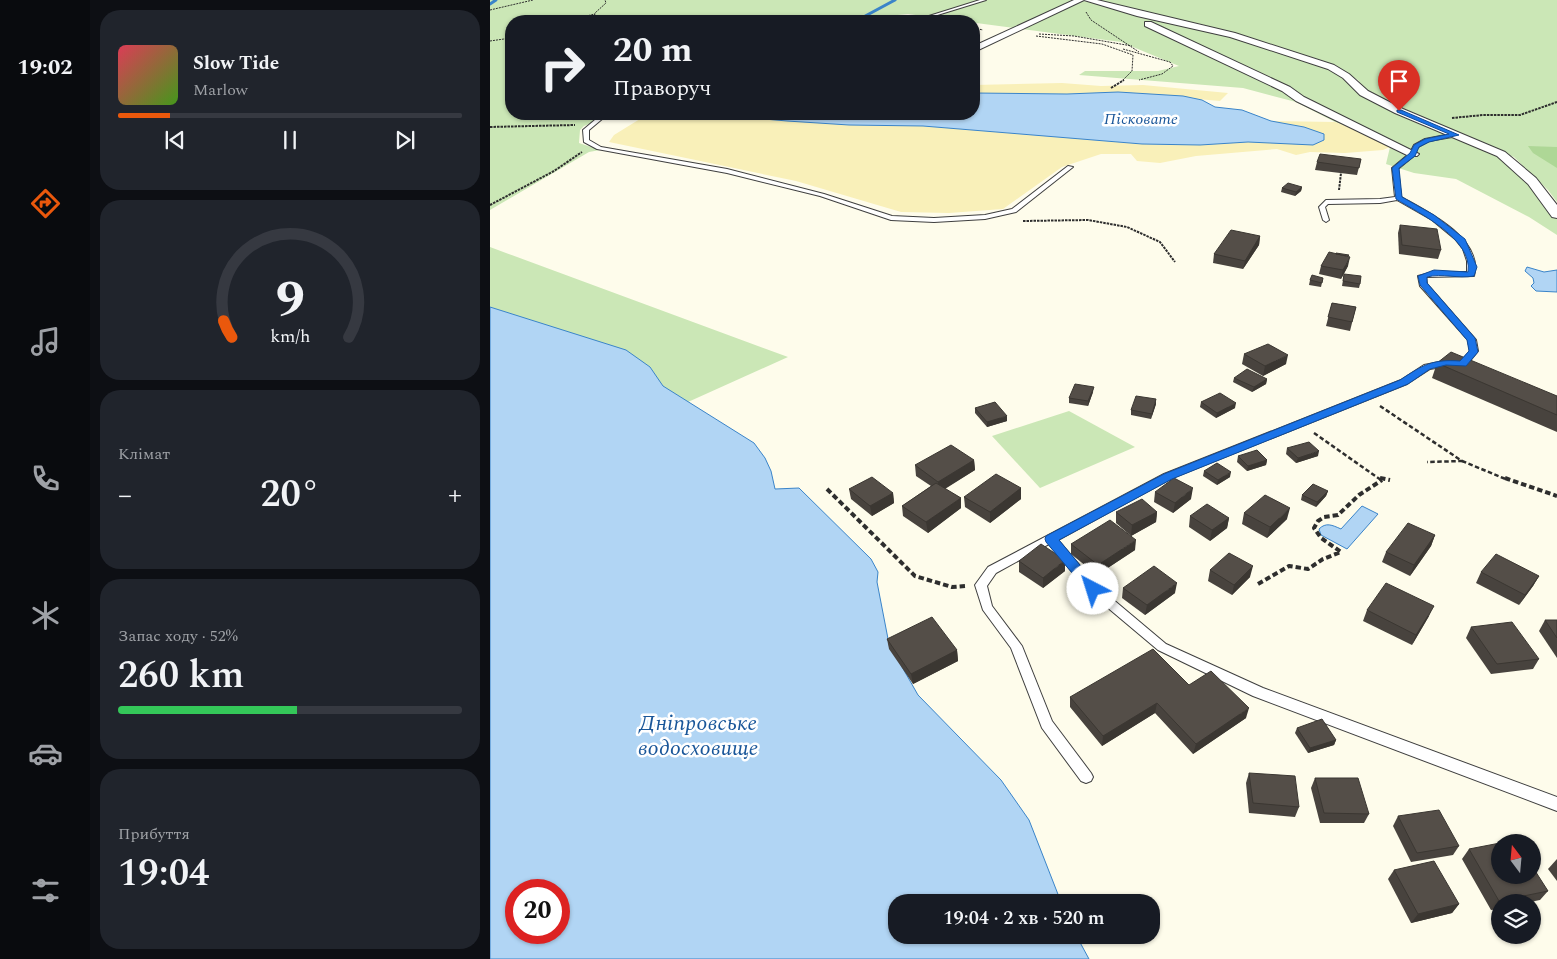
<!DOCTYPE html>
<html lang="uk">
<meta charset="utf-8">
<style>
body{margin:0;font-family:Spectral,serif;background:#20242c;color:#f1f3f6;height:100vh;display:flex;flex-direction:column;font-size:19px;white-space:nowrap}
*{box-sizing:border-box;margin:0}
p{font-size:16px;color:#9ea1a6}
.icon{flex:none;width:28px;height:28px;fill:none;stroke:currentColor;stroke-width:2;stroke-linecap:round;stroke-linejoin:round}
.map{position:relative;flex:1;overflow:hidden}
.side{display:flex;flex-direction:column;gap:10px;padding:10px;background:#0d0f14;width:400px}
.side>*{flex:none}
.top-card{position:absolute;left:15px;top:15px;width:475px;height:105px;border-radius:20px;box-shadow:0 1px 4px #0004;background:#171b24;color:#f1f3f6;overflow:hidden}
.needle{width:32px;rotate:344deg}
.fabs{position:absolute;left:1001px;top:834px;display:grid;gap:10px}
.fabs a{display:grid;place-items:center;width:50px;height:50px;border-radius:50%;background:#171b24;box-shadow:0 1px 4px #0004;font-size:25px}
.speed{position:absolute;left:15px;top:879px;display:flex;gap:10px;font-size:25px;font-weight:700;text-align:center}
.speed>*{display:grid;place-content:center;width:65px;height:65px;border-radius:50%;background:#171b24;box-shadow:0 1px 4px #0004;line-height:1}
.speed .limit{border:8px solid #d22;background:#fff;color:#111}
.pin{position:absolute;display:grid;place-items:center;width:42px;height:42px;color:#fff;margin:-51px -21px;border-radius:50% 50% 50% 0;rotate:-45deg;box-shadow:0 0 5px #0007}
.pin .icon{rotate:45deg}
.me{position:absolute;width:55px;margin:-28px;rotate:320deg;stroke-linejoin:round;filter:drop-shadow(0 0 4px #0008)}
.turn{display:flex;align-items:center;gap:18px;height:105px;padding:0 25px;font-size:22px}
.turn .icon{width:65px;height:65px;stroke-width:2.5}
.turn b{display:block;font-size:35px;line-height:42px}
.big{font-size:38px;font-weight:600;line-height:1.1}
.side .widget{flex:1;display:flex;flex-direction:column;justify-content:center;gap:8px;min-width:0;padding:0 18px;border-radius:20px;background:#20242c}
.side .dial{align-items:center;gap:0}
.dial svg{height:130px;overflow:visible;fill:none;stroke:#363941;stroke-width:7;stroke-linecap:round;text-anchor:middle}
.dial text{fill:#f1f3f6;stroke:none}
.song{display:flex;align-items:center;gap:15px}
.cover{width:60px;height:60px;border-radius:8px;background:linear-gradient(135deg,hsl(350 70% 55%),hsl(100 70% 35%))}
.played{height:5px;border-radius:2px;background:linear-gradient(90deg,#ea580c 15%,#363941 15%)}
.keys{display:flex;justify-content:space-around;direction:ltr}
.heat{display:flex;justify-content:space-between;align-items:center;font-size:28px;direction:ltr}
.charge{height:8px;border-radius:4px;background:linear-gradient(90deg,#34c759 52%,#363941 0)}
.trip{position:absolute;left:398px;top:894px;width:272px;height:50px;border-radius:20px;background:#171b24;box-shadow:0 1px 4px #0004;font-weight:600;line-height:50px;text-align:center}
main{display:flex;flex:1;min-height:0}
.tabs{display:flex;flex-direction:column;width:90px;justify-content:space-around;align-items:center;background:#090b0e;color:#9ea1a6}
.tabs .icon{width:35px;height:35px}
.tabs .on{color:#ea580c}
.tabs b{font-size:22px;color:#f1f3f6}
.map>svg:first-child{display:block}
</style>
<main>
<nav class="tabs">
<b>19:02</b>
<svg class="icon on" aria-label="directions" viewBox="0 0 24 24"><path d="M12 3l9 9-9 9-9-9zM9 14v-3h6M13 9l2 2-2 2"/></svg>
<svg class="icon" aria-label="music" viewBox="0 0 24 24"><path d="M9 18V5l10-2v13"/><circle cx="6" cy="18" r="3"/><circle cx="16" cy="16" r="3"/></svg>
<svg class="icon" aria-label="phone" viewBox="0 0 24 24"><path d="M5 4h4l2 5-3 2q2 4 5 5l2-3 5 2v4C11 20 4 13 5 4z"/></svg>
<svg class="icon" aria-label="climate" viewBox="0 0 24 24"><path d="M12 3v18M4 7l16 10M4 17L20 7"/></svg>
<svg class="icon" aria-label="car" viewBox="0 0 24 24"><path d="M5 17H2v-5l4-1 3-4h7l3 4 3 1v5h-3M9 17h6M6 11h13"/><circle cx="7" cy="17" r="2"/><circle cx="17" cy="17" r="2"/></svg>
<svg class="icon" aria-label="filters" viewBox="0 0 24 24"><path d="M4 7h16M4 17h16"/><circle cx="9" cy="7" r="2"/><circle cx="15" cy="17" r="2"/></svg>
</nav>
<section class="side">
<div class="widget">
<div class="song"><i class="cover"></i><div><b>Slow Tide</b><p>Marlow</p></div></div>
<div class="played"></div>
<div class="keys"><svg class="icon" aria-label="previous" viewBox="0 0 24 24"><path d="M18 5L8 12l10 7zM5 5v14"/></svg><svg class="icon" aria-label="pause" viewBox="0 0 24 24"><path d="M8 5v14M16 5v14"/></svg><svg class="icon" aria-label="next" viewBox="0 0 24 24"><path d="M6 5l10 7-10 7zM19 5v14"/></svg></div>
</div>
<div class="widget dial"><svg viewBox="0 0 100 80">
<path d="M14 69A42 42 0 1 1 86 69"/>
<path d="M14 69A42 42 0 0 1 9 59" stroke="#ea580c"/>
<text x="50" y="56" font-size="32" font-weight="700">9</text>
<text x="50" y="72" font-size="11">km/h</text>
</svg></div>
<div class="widget"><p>Клімат</p>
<div class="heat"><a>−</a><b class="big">20°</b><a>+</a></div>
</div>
<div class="widget"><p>Запас ходу · 52%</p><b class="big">260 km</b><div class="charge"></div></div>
<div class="widget"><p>Прибуття</p><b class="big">19:04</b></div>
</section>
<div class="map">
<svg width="1067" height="959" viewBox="0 0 1067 959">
<rect width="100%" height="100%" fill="#fefceb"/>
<g fill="#cbe7b6">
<path d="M0,0H589L703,26L825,62C843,69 856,79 870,93L1008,156L1037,182L1056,210L1067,219V235L1039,217L966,179L924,173L896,164L900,147L881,135L845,122L806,102L753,88L589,75L595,71H668L689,66L631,42L418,14L397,16L387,21H21V114H125L94,126L90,130L89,143L110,150L99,152L0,210Z"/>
<path d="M606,0H1067V202L1058,190L1024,157L931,118L877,92L868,80L831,60L711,24L651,13Z"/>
<path d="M0,247L298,357L198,402L172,386L160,367L94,338L0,307Z"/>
<path d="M579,411L645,447L550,488L502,436Z"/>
</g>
<path fill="#aed796" d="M1038,146L1067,147V168L1043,153Z"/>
<g fill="#f9f0b9">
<path d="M572,83L611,86L653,85L738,93L730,101L628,92L577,94L484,93V85Z"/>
<path d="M158,114H241L251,117L297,121L359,125L433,126L652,144L710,145L758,142L814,127L781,121L845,122L881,135L900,147L893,150L855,153L820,152L806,155L787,149L706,156L670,163L647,161L641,154H611L572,167L513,209L459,213L411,212L306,181L119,142L124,135Z"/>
</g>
<g fill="#b1d5f4" stroke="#3a84c9" fill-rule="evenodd">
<path d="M628,92L693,96L712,100L725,107L752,110L781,121L814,127L834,134V140L823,145L758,142L710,145L652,144L433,126L359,125L297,121L251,117L241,114H484V93L577,94Z"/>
<path d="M1037,267L1054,272L1067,270V292L1046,291L1041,286L1044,283L1043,278L1035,271Z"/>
<path d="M0,307L136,350L160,367L173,386L264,443L275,458L281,471L285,489L309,488L381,559L388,572L387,582L399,644L428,695L511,780L539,820L571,902H406V935H586L599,959H0ZM26,890H69V932H26Z"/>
<path d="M872,506L888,514L857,549L831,535L829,529C836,522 842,525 851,529Z"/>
</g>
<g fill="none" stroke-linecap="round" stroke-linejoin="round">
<g stroke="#3a84c9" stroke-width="3">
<path d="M0,4L6,0"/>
<path d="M366,21L405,0"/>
</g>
<defs>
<g id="lane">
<path d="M490,0H496L428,21H423Z"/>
<path d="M112,114H118L99,130V140L111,147L237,169L334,194L402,216L444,218L495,215L522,209L578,166L583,167L526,212L495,219L444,222L401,220L330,196L237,173L107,149L94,142L93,130Z"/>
<path d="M966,133L968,134V136L939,141L928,147L925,155L908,169L911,197C937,211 994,239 984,276L936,277L937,284L986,340L988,351L976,366L973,367L969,364L980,351L978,340L930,286L928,276L944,272H977V261L973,249L965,239L942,220L907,200L890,203L838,204L835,207L839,220L836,222L833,220L829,207L836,200L890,199L905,197L902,168L920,153L924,145L935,139Z"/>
<path d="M960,360L963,361V365L940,369L917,384L682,478L568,540L607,586L676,644L773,688L1067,797V811L763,696L668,650L599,592L559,544L506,573L497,586L502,606L532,646L562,721L601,773L603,777L601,781L596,783L591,781L552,728L521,648L493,610L485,585L498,567L674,474L911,380L934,365Z"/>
</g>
<g id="street">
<path d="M584,0H594L484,52V46Z"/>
<path d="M594,0H607L745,33L844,65L859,74L878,91L913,109L1015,152L1046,178L1067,205V218L1062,217L1038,184L1007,156L905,113L870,95L853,78L838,69L740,37L647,16Z"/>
<path d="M655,22H661L800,87L814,97L929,154L927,156H919L806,101L792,91L655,26Z"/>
</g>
</defs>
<use href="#lane" stroke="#3f3f3f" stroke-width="2"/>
<use href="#street" stroke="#3f3f3f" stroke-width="2"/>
<g stroke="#2e2e2e" stroke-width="1" stroke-dasharray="2 1" stroke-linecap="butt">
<path d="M0,10L43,0"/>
<path d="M596,12L601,20L649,52"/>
<path d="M75,21L105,14"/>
<path d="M109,21L104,19L105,13L116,3L115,0"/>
<path d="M484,28L493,30"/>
<path d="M549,34L584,36L642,46"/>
<path d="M546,36L612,44L643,55L642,71L632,81"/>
<path d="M0,41L21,38"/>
<path d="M633,49L680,62L683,66L672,74L649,80"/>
</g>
<g stroke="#2e2e2e" stroke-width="2" stroke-dasharray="2.5 1" stroke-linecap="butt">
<path d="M621,88L634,80"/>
<path d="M962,118L993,115H1030L1067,102"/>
<path d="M0,127L85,125"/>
<path d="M849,190L851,173"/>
<path d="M0,205L64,171L92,152"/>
<path d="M533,221L598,220L637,227L670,242L685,262"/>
</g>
<g stroke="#2e2e2e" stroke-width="2.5" stroke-dasharray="4.5 2.5" stroke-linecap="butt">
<path d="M890,406L972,461L937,462"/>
<path d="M824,433L891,480"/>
<path d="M972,461L1018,480"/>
</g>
<g stroke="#2e2e2e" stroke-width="4" stroke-dasharray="5.5 3" stroke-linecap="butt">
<path d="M890,478L900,480"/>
<path d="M1015,478L1067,496"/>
<path d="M337,489L425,576L462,587L475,586"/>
<path d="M768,584L799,566L818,569L833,559L851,552L831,538L824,528L828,521L834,517L848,515L869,495L892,480"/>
</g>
<use href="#lane" fill="#fff" fill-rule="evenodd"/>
<use href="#street" fill="#fff" fill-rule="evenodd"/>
</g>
<g fill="#48433e">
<path d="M871,159L867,175L825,170L827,162Z"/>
<path d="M812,187L811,191L805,196L791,192L792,188Z"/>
<path d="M910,225L951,250L948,259L909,254L908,233Z"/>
<path d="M770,236L769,245L753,269L723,263L724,254Z"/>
<path d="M831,266H858L851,279L829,274Z"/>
<path d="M854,274L870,284L869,288L852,286Z"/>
<path d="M833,278L831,287L819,285L820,280Z"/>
<path d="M842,303L866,307L860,331L836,326Z"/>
<path d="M754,354L796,364L773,376L752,364Z"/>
<path d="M947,363L1067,396V432L942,378Z"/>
<path d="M744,378L777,379L776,384L762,392L743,382Z"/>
<path d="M603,392L598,406L579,403V398Z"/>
<path d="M711,402L745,408L726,418L710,407Z"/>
<path d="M666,404L661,419L641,415V410Z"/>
<path d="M485,408L517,421L497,427L485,413Z"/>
<path d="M797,448L828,456L806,463L796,454Z"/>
<path d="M748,456L777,460L776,465L757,471L747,462Z"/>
<path d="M484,460L485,470L455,489L471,498V508L438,533L413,516L412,506L441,486L426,476L425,465Z"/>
<path d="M714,471L740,477L727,485L713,476Z"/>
<path d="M531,488V499L500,523L475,507L474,497Z"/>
<path d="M359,489L403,493L404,503L382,516L361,499Z"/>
<path d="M838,491L836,496L826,507L811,500L812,495Z"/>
<path d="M665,492L701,499L683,513L664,502Z"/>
<path d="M626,512H667L666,522L641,536L626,523Z"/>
<path d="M754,513L797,519L777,538L752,524Z"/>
<path d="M700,516L739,518L737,528L720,541L699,527Z"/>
<path d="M945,535L941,546L920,576L892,562L896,552Z"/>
<path d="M581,544L645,550L607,575L581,554Z"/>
<path d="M529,561L575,571L553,588L529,572Z"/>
<path d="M720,570L760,577L742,595L718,581Z"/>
<path d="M991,572L1049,576L1043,586L1029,605L986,583Z"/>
<path d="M633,588L685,593L655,615L632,598Z"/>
<path d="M877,610L939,616L922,645L873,621Z"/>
<path d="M1055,620H1067V658L1049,631Z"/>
<path d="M981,627L1049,659L1043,669L1001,674L976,638Z"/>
<path d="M397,639L467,650L468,661L423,684L399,649Z"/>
<path d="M699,685L756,718L703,754L665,713L612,746L580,707V697Z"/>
<path d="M807,728L846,740L844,745L818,753L805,733Z"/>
<path d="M759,773L809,807L805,817L759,813L756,783Z"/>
<path d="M825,778L879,814L874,823H830L821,788Z"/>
<path d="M908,816L969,846L963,855L921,862L903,826Z"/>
<path d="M979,849L1058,891L1050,900L1040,902H1010V909L1001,910L972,859Z"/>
<path d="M1067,859V881L1058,869Z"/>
<path d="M904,870L969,904L962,913L921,923L898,879Z"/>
</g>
<g fill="#3b3732">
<path d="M812,187L811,191L805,196L806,192Z"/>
<path d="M770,236L769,245L753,269L755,261Z"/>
<path d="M860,257L858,266L851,279L853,270Z"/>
<path d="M798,355L796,364L773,376L775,366Z"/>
<path d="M777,379L776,384L762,392L764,387Z"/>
<path d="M604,387L603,392L598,406V401Z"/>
<path d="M666,399V404L661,419L662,414Z"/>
<path d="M746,403L745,408L726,418L727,413Z"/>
<path d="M517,416V421L497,427V422Z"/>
<path d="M829,451L828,456L806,463L808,458Z"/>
<path d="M484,460L485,470L449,492L448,482Z"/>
<path d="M777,460L776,465L757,471L758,466Z"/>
<path d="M741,472L740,477L727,485L728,480Z"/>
<path d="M531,488V499L500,523V512Z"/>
<path d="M703,488L701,499L683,513L685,503Z"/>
<path d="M838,491L836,496L826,507L827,502Z"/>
<path d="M403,493L404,503L382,516L380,506Z"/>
<path d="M471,498V508L438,533L436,522Z"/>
<path d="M800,508L797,519L777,538L780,527Z"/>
<path d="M667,512L666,522L641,536L642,525Z"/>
<path d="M739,518L737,528L720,541L722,530Z"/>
<path d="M945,535L941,546L920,576L924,565Z"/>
<path d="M646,540L645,550L607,575L608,565Z"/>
<path d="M575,560V571L553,588V578Z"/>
<path d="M763,566L760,577L742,595L744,585Z"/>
<path d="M1049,576L1043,586L1029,605L1035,595Z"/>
<path d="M687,583L685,593L655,615L657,605Z"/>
<path d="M944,606L939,616L922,645L926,635Z"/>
<path d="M467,650L468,661L423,684L421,674Z"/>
<path d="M667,703L665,713L612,746L613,736Z"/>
<path d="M759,708L756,718L703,754L706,744Z"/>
<path d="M846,740L844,745L818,753L820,748Z"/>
<path d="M969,904L962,913L921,923L928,914Z"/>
</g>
<g fill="#544e48" stroke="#3b3732">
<path d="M830,154L871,159L869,168L827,162Z"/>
<path d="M798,183L812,187L806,192L792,188Z"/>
<path d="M910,225L947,229L951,250L912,245Z"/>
<path d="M741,230L770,236L755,261L724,254Z"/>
<path d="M839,252L860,257L853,270L831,266Z"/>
<path d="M846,253L859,255L858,256L846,254Z"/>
<path d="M854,274L871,276L870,284L853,281Z"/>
<path d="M822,275L833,278L832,283L820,280Z"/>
<path d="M842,303L866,307L862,322L838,317Z"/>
<path d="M778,344L798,355L775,366L754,354Z"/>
<path d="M961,352L1067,396V415L947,363Z"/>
<path d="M757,369L777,379L764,387L744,378Z"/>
<path d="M585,384L604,387L598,401L579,398Z"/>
<path d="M730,393L746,403L727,413L711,402Z"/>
<path d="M646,396L666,399L662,414L641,410Z"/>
<path d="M505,402L517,416L497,422L485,408Z"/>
<path d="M819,442L829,451L808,458L797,448Z"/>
<path d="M461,445L484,460L448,482L425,465Z"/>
<path d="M767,450L777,460L758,466L748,456Z"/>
<path d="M727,463L741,472L728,480L714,471Z"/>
<path d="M506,474L531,488L500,512L474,497Z"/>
<path d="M382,477L403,493L380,506L359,489Z"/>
<path d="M684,478L703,488L685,503L665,492Z"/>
<path d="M446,483L471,498L436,522L412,506Z"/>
<path d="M823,484L838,491L827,502L812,495Z"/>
<path d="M775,495L800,508L780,527L754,513Z"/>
<path d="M652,499L667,512L642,525L626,512Z"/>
<path d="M717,504L739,518L722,530L700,516Z"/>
<path d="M620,520L646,540L608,565L581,544Z"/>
<path d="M918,523L945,535L924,565L896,552Z"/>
<path d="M551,544L575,560L553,578L529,561Z"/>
<path d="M739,553L763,566L744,585L720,570Z"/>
<path d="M1006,554L1049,576L1035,595L991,572Z"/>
<path d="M664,566L687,583L657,605L633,588Z"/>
<path d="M896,583L944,606L926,635L877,610Z"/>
<path d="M442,617L467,650L421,674L397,639Z"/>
<path d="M1055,620H1067V638Z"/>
<path d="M1022,622L1049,659L1007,664L981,627Z"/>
<path d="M663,649L699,685L721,671L759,708L706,744L667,703L613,736L580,697Z"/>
<path d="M832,719L846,740L820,748L807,728Z"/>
<path d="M759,773L805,776L809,807L763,803Z"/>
<path d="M825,778H868L879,814L834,813Z"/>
<path d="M949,810L969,846L927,853L908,816Z"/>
<path d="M1025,840L1027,842H1011Z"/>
<path d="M1010,843V875H1042V866L1058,891L1009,901L979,849Z"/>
<path d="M944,861L969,904L928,914L904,870Z"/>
</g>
<path fill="#1a73e8" stroke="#114b97" d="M907,110H911L969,135L939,142L929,147L925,156L909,168L912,197L944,215L975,239L987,267L984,276C968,279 952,273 937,277V283L985,338L988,352L976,366L956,365L940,369L918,384L682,479L569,540L610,589L608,593H599L556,542L555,539L556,536L674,474L910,380C933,365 942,359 970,361L979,351L977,340L930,285L928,276L944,270L978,272C983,239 929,213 906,199L902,168L920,153L924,145L935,139L959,134L907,112Z"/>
<g text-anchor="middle" stroke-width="5" stroke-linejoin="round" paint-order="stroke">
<g font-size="16" font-style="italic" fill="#195699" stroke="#fff">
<text x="651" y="124">Пісковате</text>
</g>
<g font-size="22" font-style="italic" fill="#195699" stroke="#fff">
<text x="208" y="730">Дніпровське<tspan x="208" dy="25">водосховище</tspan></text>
</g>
</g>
</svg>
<div class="fabs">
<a><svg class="needle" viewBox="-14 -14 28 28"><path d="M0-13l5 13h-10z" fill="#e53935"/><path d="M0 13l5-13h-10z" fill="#9ea1a6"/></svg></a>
<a><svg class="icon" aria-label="layers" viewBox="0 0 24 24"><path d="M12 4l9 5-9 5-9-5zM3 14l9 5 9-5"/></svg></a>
</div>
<div class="speed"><div class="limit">20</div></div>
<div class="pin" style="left:909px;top:111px;background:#d93025"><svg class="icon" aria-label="arrive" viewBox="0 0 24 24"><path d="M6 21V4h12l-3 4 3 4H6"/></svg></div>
<svg class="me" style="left:603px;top:589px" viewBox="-20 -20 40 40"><circle r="19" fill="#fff"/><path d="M0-13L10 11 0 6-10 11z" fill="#1a73e8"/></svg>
<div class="trip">19:04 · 2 хв · 520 m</div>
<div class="top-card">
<div class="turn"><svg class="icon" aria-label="right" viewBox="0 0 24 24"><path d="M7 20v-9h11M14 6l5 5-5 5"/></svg><div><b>20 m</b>Праворуч</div></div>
</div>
</div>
</main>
